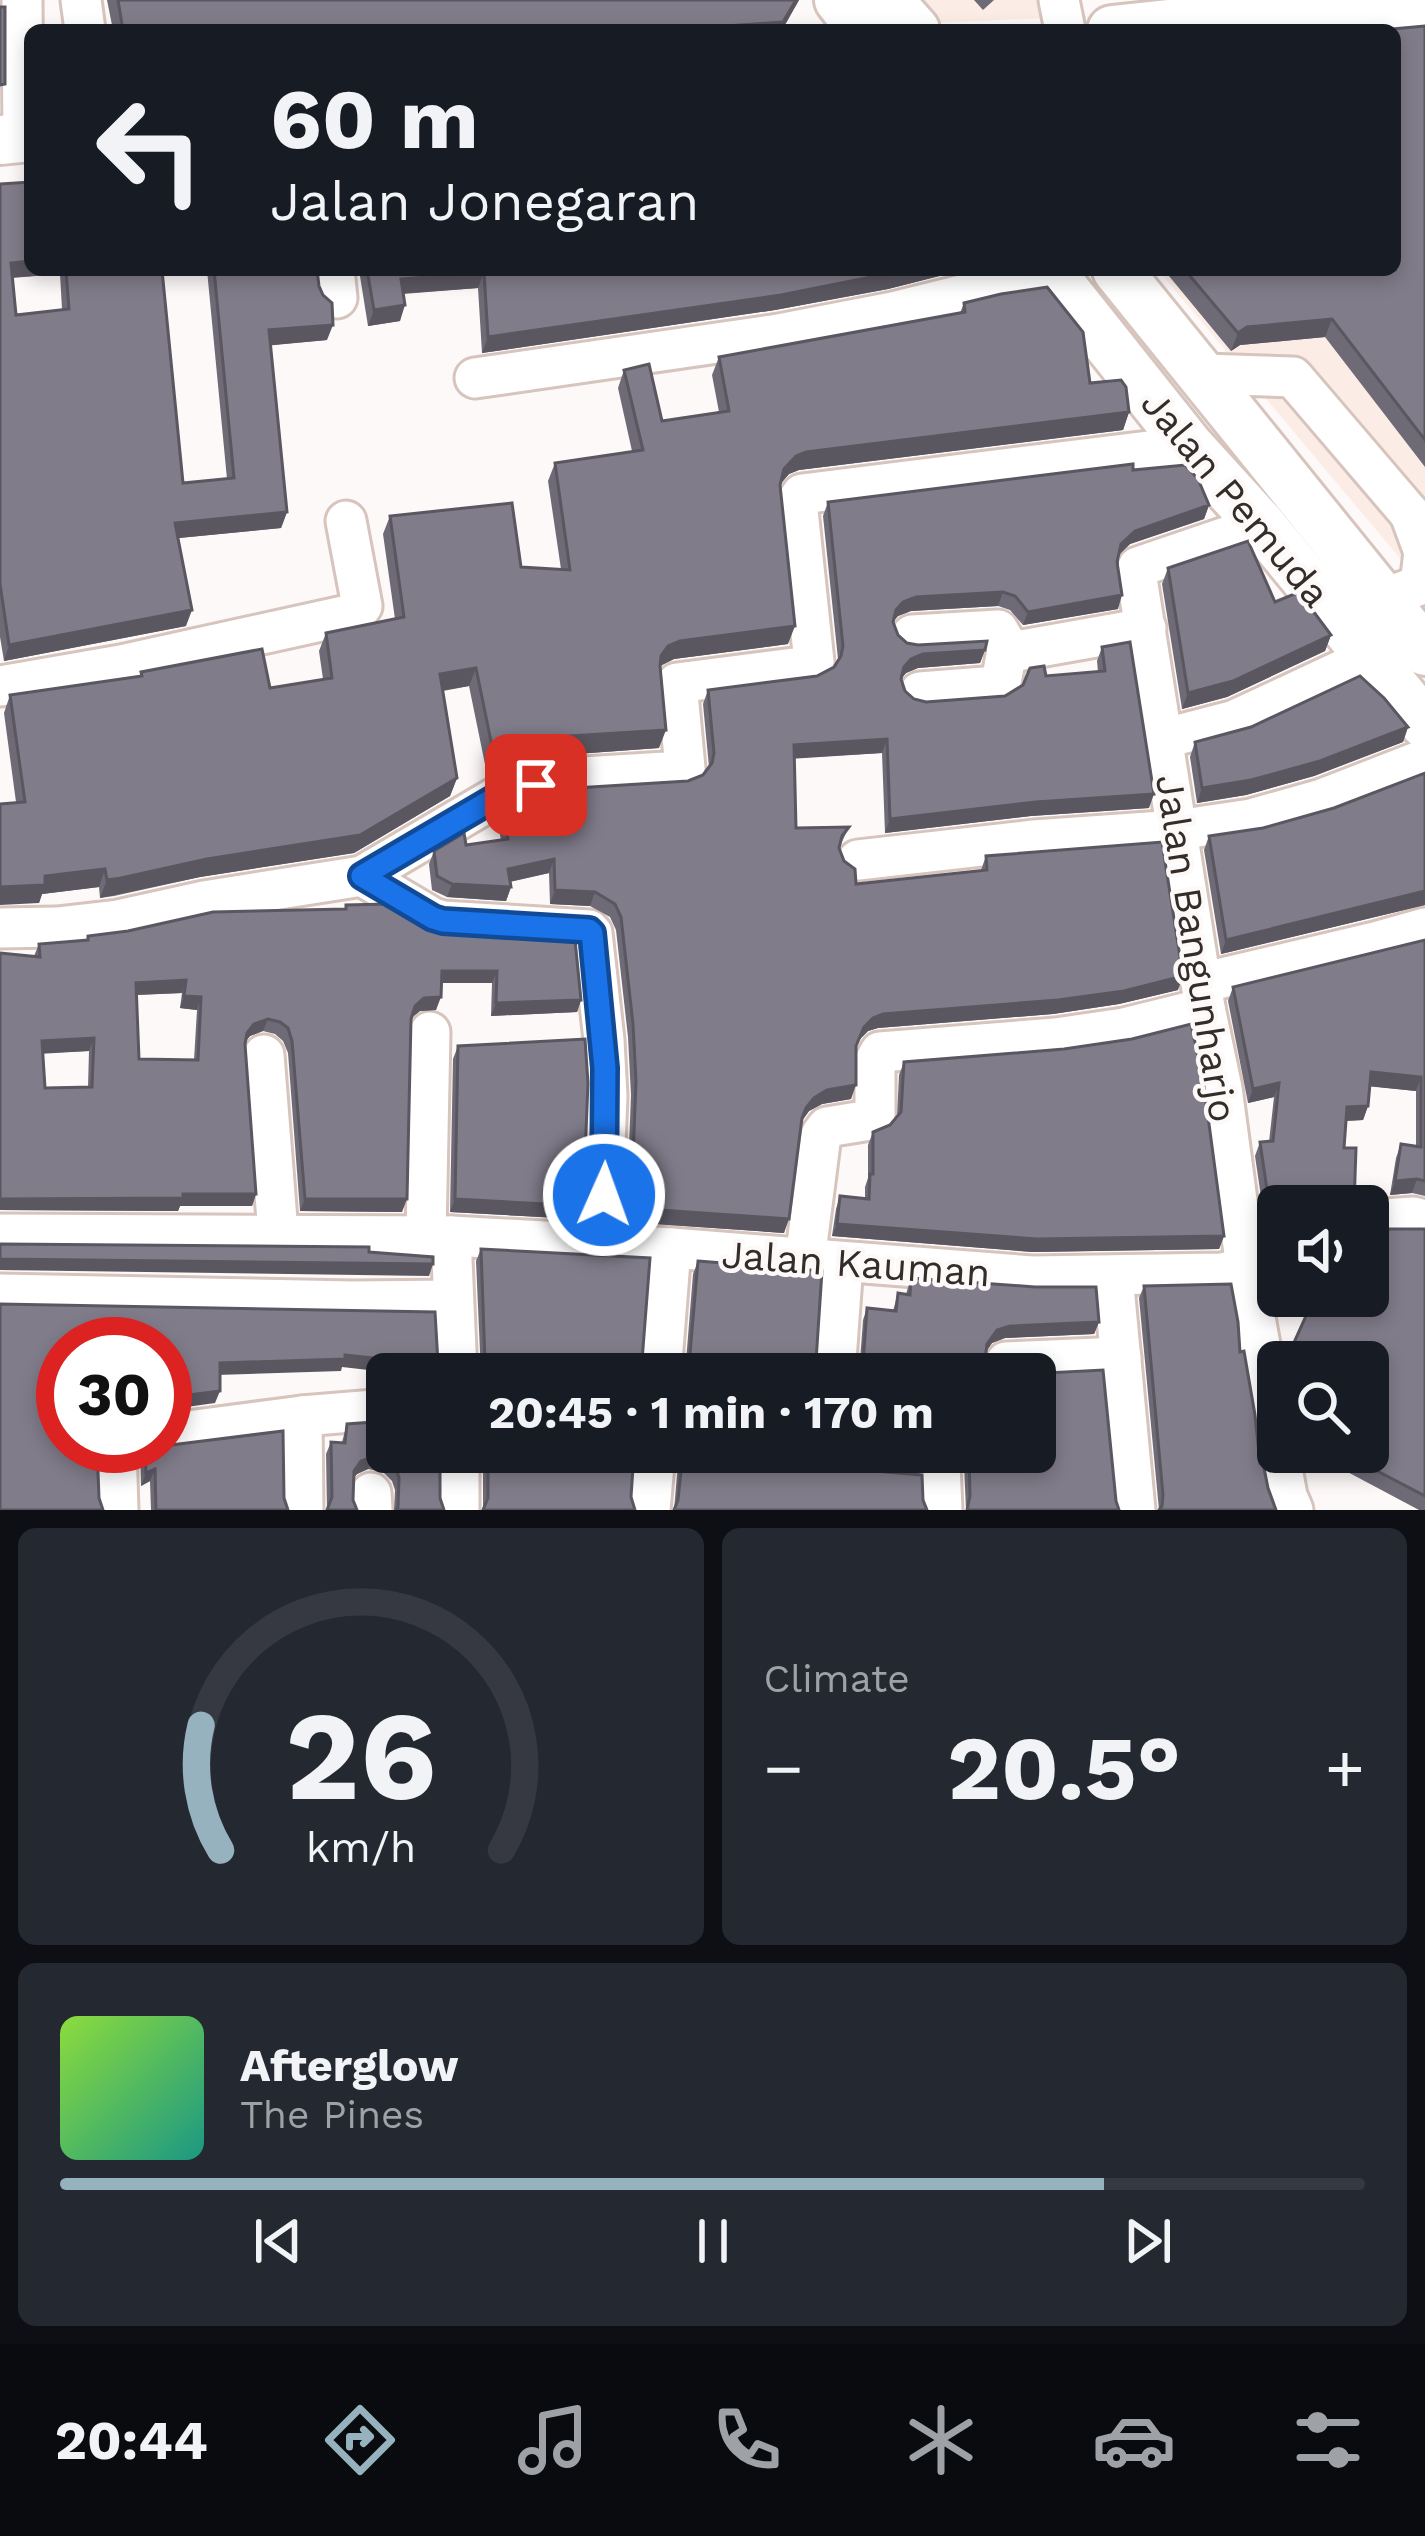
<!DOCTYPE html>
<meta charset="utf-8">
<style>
body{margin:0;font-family:"Work Sans",sans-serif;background:#242831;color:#f1f3f6;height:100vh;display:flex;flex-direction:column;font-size:45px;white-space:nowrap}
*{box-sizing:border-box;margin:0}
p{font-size:39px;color:#9ea1a6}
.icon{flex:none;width:66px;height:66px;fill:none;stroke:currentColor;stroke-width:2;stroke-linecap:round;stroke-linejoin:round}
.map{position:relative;height:1510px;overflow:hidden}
.panel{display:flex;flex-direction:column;gap:18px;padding:18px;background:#0d0f14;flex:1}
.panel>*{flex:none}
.top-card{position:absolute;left:24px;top:24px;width:1377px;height:252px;border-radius:18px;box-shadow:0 6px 18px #0003;background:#171b24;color:#f1f3f6;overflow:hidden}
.fabs{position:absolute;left:1257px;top:1185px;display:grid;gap:24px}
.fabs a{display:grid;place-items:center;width:132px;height:132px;border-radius:18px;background:#171b24;box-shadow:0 6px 18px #0003;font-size:60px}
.speed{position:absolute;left:36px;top:1317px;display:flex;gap:24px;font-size:60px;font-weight:700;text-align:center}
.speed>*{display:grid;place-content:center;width:156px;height:156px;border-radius:50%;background:#171b24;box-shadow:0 6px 18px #0003;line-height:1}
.speed .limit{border:18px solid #d22;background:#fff;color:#111}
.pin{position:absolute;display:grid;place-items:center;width:102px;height:102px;color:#fff;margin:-51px;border-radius:24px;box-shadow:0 6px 18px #0006}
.me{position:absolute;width:132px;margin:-66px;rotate:2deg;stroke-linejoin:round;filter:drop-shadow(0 0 9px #0008)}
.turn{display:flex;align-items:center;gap:42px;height:252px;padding:0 48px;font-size:54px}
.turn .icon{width:156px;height:156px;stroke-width:2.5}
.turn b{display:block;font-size:84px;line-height:102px}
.big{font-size:90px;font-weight:700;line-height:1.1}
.panel .card{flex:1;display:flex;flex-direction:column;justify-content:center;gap:18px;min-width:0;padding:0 42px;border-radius:18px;background:#242831}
.panel .dial{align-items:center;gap:0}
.dial svg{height:312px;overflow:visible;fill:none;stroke:#363941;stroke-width:7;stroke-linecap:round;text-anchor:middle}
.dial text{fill:#f1f3f6;stroke:none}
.song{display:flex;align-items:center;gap:36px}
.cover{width:144px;height:144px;border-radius:18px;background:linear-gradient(135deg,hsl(90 70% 55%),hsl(170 70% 35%))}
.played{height:12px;border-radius:6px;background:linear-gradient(90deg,#96b2bf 80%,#363941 80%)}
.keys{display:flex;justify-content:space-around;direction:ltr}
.heat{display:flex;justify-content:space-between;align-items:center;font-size:66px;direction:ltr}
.panel .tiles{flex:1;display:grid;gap:18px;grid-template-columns:1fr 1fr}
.card:last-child{grid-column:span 2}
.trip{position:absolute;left:366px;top:1353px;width:690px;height:120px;border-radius:18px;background:#171b24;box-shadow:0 6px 18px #0003;font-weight:700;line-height:120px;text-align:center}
.menu{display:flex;height:192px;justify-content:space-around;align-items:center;background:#090b0e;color:#9ea1a6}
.menu .icon{width:84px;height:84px}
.menu .on{color:#96b2bf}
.menu b{font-size:54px;color:#f1f3f6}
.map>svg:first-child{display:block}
</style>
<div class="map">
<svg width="1425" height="1510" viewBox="0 0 1425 1510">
<rect width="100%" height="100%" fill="#fdf9f8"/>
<g fill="#fcece6">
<path d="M917,0H1046L1049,18L934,23Z"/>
<path d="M1425,35V588L1158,270H1395Z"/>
</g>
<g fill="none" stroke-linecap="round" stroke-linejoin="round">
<defs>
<g id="minor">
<path d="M22,0L23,138"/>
<path d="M81,0L85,30"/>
<path d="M1059,0L1065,30"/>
<path d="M334,270L337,298"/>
<path d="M1204,374L1293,377L1410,514L1425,528"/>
<path d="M475,378L779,334L893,312L1051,273"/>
<path d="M1383,599L1420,585L1424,552L1410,514"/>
<path d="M912,635L998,630L1011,652"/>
<path d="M1011,652L1146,628"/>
<path d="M0,686L121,665L357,613L362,606L346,521"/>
<path d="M920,692L997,686L1001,682L1006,656L1011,652"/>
<path d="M1162,739L1235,720L1370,657"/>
<path d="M858,860L1034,840L1177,830L1251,819L1322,799L1425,759"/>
<path d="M362,876L433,918L443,921L589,930L592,933L604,1040L607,1096L601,1244"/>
<path d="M0,928L57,927L118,920L204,901L362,876L505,792L567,778L682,771L685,768L677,683L809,666L814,662L797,501L802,494L1189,446"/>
<path d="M1201,983L1375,942L1425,928"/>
<path d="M264,1055L278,1233"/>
<path d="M1372,1220L1413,1217L1425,1220"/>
<path d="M0,1234L451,1236L671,1248L1032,1276L1221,1273L1246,1268L1278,1444"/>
<path d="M426,1235L430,1032"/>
<path d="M451,1236L457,1374"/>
<path d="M805,1260L821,1135L827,1127L870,1120L875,1115V1061L880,1052L1056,1038L1124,1028L1205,1008"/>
<path d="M1246,1268L1222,1088L1205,1008L1136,572L1138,567L1261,525"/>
<path d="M1113,1276L1135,1510"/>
<path d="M0,1294L353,1301L453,1300"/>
<path d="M661,1374L671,1248"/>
<path d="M835,1374L843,1263"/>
<path d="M1003,1374L1006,1362L1121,1357"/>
<path d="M302,1416L303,1510"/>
<path d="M165,1434L302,1416L387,1409"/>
<path d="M116,1446L118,1510"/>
<path d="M834,1452L836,1457L940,1465L942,1510"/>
<path d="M1279,1452L1287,1496L1293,1510"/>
<path d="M371,1493L372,1510"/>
<path d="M459,1510V1452"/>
<path d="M650,1510L655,1452"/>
</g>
<g id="major">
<path d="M839,0L862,30"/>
<path d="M888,0L915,30"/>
<path d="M1112,30L1264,14L1425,5"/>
<path d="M0,140L30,137"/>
<path d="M1049,270L1189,446L1261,525L1425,724"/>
<path d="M1117,270L1425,651"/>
</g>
</defs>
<use href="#minor" stroke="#d6c4bd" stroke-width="45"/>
<use href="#major" stroke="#d6c4bd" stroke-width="54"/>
<use href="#minor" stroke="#fff" stroke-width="39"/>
<use href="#major" stroke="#fff" stroke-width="48"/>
</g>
<g fill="#6e6b77" fill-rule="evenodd">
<path d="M107,0H799L782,30H113Z"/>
<path d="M974,0H994L983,10Z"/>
<path d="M1425,26V467L1325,337L1240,345L1231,351L1164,270H1395Z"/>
<path d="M0,184L30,270H162L183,483L227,479L207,270H317L327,340L271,345L287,512L281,528L178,538L186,626L4,661L0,637ZM60,274L62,309L16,315L12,278Z"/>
<path d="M359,270H963L888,289L775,310L482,353L478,288L403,294L400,321L368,326Z"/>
<path d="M964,303L1090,383L1129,412L1123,430L799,470L789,474L780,485L788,644L674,659L662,665L660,667L659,748L562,755L500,769L487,774L469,686L443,691L457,778L450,796L354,853L200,877L114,896L100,898L99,887L42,894L39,903L16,802L4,713L10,695L140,676L141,672L270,688L323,679L319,651L326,633L395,619L383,534L390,516L521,567L561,569L548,481L555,463L632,451L618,388L624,370L662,421L719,412L712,375L719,357L960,313Z"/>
<path d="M1133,470L1209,505L1204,519L1130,544L1119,555L1118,609L1023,625L1010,610L998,606L911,611L898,616L893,622L898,635L907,643L985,650L980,663L918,668L906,673L901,679L905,691L914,699L926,702L1005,696L1046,676L1098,672L1097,661L1102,647L1149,808L1031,816L885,833L882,753L795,758L796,828L849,827L839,848L856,884L981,870L986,856L1178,990L1119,1004L1053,1014L878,1028L868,1031L859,1040L856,1048L851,1099L822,1104L809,1111L802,1121L784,1233L626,1222L631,1095L628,1037L616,930L610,917L590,906L550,904L549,873L510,882L511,887L506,901L447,897L432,890L429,864L434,851L501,840L498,824L503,811L688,781L703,775L709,767L703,704L708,690L817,676L834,667L838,659L823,516L828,502Z"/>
<path d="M1168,568L1275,602L1331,635L1325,651L1227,697L1182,709L1162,584Z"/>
<path d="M1408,727L1403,742L1314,776L1246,795L1197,803L1190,757L1195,742Z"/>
<path d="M1425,773V905L1221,954L1204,850L1209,836L1263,828L1334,808Z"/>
<path d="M346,905L426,926L581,1000L577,1012L491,1016L492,983H441L436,1010L420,1011L411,1018L402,1212L300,1211L288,1053L283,1041L275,1034L263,1031L250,1036L245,1042L256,1194L252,1206H180L178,1211L0,1210L34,956L39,944L86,941L88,936L344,909ZM182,993L180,1008L197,1010L194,1060L139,1059L137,995ZM89,1051L88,1087L45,1088L43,1053Z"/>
<path d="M1425,940V1196L1412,1193L1390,1195L1396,1158L1401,1144L1416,1146V1091L1369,1086L1368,1106L1363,1120L1346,1121L1278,1206V1291L1275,1292L1255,1156L1260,1142H1269L1274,1097L1248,1103L1228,1001L1233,987Z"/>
<path d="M458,1046L578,1219L450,1212L453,1059Z"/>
<path d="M904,1062L1224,1236L1219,1249L1033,1252L832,1236L836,1209L840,1196L865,1199V1187L868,1178V1145L873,1132L890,1125L897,1117L899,1075Z"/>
<path d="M1388,1229H1425V1510H1419L1310,1452H1368V1362H1287L1292,1347L1352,1309L1372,1311L1382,1243Z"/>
<path d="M481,1249L642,1361L481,1374L476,1261Z"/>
<path d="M698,1261L816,1361L818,1371L685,1374L693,1274Z"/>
<path d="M911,1278L1099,1322L1094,1334L1005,1338L992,1343L986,1351L984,1367L859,1374L863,1320L867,1308L893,1311L898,1293L906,1294Z"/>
<path d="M1144,1286L1240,1352L1260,1463L1268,1488L1159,1510L1139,1298Z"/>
<path d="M347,1424L440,1498L444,1510H394L395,1490L392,1481L383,1472L368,1469L357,1474L327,1510L326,1454L331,1442H342Z"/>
<path d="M140,1446H165L284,1498L288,1510H151L150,1481L141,1486Z"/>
<path d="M483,1452H634L483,1510Z"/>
<path d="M679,1452H819L674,1510Z"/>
<path d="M960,1452H1035L1116,1501L966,1510L964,1464Z"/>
</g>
<g fill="#5a5761">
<path d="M799,0L782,30H671L796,0Z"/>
<path d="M30,261V270H61L60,274L5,278L11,263Z"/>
<path d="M906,270H963L888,289L775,310L482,353L488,337Z"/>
<path d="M484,272L478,288L395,294L401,279Z"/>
<path d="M405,305L400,321L368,326L374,310Z"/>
<path d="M1332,319L1325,337L1240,345L1231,351L1238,333L1247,327Z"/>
<path d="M333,325L327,340L264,346L269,330Z"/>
<path d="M1129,412L1123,430L799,470L789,474L777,487L784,469L796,456L806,452Z"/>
<path d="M1209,505L1204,519L1130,544L1116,557L1121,544L1135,531Z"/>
<path d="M287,512L281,528L169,539L175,523Z"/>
<path d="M1003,592L998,606L911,611L898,616L891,623L896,610L903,602L916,597Z"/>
<path d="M1122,595L1118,609L1023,625L1028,612Z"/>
<path d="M192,610L186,626L4,661L9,645Z"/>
<path d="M795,626L788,644L674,659L662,665L655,674L661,656L668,646L680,641Z"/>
<path d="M1331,635L1325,651L1227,697L1182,709L1188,693Z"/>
<path d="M985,650L980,663L918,668L906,673L899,681L904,667L911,659L923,654Z"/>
<path d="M476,668L469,686L433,692L440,674Z"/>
<path d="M1408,727L1403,742L1314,776L1246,795L1197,803L1202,788Z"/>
<path d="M666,730L659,748L562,755L500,769L487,774L494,756L506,751L569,736Z"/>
<path d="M887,739L882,753L789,759L794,745Z"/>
<path d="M457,778L450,796L354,853L200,877L100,898L107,880Z"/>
<path d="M1154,794L1149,808L1031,816L885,833L890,819L1036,802Z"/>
<path d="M554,859L549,873L503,883L508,869Z"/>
<path d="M105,869L99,887L42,894L39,903L0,905V887L45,876Z"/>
<path d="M452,884L511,887L506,901L447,897Z"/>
<path d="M555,890L595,892L590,906L550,904Z"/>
<path d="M1425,891V905L1221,954L1226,940Z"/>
<path d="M442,971H497L492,983H437Z"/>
<path d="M1183,976L1178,990L1119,1004L1053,1014L878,1028L868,1031L859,1040L864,1027L873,1018L883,1014Z"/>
<path d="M186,980L182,993L132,995L136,983Z"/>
<path d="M184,996L201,997L197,1010L180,1008Z"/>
<path d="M441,997L436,1010L420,1011L410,1019L415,1006L424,998Z"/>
<path d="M581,1000L577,1012L491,1016L496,1003Z"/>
<path d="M268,1019L263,1031L250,1036L242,1046L247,1033L254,1024Z"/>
<path d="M94,1038L89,1051L38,1054L42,1041Z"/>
<path d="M1371,1072L1421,1077L1416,1091L1366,1086Z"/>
<path d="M1279,1083L1274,1097L1248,1103L1253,1089Z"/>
<path d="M856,1085L851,1099L822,1104L809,1111L801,1122L806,1108L814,1098L827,1090Z"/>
<path d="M1368,1106L1363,1120L1342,1121L1347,1107Z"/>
<path d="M1417,1179L1412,1193L1390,1195L1395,1181Z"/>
<path d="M183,1194H256L252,1206H180L178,1211L0,1210V1199L5,1198Z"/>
<path d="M305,1199H407L402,1212L300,1211Z"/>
<path d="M455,1199L583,1206L578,1219L450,1212Z"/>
<path d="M631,1208L789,1219L784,1233L626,1222Z"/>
<path d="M837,1224L1224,1236L1219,1249L1033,1252L832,1236Z"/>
<path d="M5,1258L433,1264L429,1276L0,1270V1259Z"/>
<path d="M1099,1322L1094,1334L1005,1338L992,1343L983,1356L987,1344L997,1330L1010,1326Z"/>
<path d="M345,1355L423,1359L419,1371L386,1372L342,1367L341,1371L216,1375L220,1363Z"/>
<path d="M220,1391L215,1403L165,1410V1398Z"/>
<path d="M373,1457L368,1469L357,1474L349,1483L354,1471L361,1461Z"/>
<path d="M155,1469L150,1481L141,1486L146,1473Z"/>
</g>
<g fill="#807c8a" stroke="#5a5761" stroke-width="3" fill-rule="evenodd">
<path d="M118,0H796L783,22L671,30H123Z"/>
<path d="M0,7H5V84L0,85Z"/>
<path d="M1425,26V440L1332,319L1247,327L1238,333L1185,270H1395V30H1381Z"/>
<path d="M30,182V261L11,263L16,315L69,309L66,270H162L183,483L234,478L214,270H317L319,286L323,295L332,303L333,325L269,330L287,512L175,523L192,610L9,645L0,584V184Z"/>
<path d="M367,270H906L781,295L488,337L484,272L401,279L405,305L374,310Z"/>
<path d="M1047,287L1083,332L1090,383L1121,380L1126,387L1129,412L806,452L796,456L784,469L780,485L795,626L680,641L668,646L661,656L660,666L666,730L569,736L506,751L494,756L476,668L440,674L457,778L360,835L207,859L121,878L107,880L105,869L45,876V885L0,887V804L25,802L10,695L142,676L141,672L262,649L270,688L332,678L326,633L404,617L390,516L512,503L521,567L570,570L555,463L643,450L624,370L649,364L662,421L729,411L719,357L965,312L964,303L1001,294Z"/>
<path d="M1133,464V470L1185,465L1198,479L1209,505L1135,531L1121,544L1117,562L1122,595L1028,612L1015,596L1003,592L916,597L903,602L896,610L893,622L898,635L907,643L918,645L987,641L985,650L923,654L911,659L904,667L901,679L905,691L914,699L926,702L1005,696L1023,685L1030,668L1044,666L1046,676L1105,671L1102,647L1130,642L1154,794L1036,802L890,819L887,739L794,745L796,828L849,827L842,836L839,848L844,861L855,869L856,884L987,870L986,856L1162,842L1183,976L1124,991L1058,1000L883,1014L873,1018L864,1027L856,1046V1085L827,1090L814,1098L806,1108L802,1118L789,1219L631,1208L636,1081L633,1024L621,917L615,904L595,892L555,890L554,859L508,869L511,887L452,884L437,876L434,851L464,833L466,845L508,839L503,811L519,801L575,788L688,781L703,775L712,763L714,753L708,690L817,676L834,667L841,656L843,646L828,502Z"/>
<path d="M1248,541L1275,602L1299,592L1331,635L1233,681L1188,693L1168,568Z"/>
<path d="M1360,676L1384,698L1408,727L1320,761L1251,780L1202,788L1195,742L1251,727Z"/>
<path d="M1425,773V891L1226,940L1209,836L1263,828L1334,808Z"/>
<path d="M388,904L426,926L446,932L575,940L581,1000L496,1003L497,971H442L441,997L424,998L415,1006L411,1019L407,1199H305L292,1041L288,1028L280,1022L268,1019L254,1024L247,1033L245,1044L256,1194H183V1198L0,1199V953L40,957L39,944L88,940V936L128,931L213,912L346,909V905ZM186,980L184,996L201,997L198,1060L139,1059L136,983ZM94,1038L92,1087L45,1088L42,1041Z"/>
<path d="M1425,940V1181L1417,1179L1395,1181L1401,1144L1421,1147V1077L1371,1072L1368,1106L1347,1107L1344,1148H1356L1354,1206H1278V1265L1260,1142L1273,1141L1279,1083L1253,1089L1233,987Z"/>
<path d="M1191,1024L1203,1079L1224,1236L1037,1239L837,1224L840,1196L869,1199L870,1174H873V1132L890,1125L901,1112L904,1062L1064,1049L1132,1039Z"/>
<path d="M585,1039L588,1083L583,1206L455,1199L458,1046Z"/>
<path d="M1388,1229H1425V1496L1341,1452H1368V1362H1305L1294,1357L1292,1347L1315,1296H1352V1309L1375,1311Z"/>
<path d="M0,1244L369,1247V1252L433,1257V1264L0,1259Z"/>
<path d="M481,1249L650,1258L642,1361L645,1374H481L485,1362Z"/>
<path d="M698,1261L822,1271L816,1361L820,1374H685L689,1365Z"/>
<path d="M911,1278L1035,1287H1096L1099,1322L1010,1326L997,1330L987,1344L984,1367L988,1374H860L863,1363L867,1308L896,1311L898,1293L910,1295Z"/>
<path d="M1231,1284L1238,1322L1240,1352L1244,1351L1255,1415L1260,1463H1263L1268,1488L1276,1510H1159L1162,1506L1163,1495L1144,1286Z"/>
<path d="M0,1304L435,1312L438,1363L441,1374H423V1359L391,1360L345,1355V1359L220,1363V1391L165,1398V1344H63V1446H97L99,1498L103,1510H0Z"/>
<path d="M1103,1370L1116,1501L1119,1510H967L970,1496L969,1452H1035V1374H1027Z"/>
<path d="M387,1421V1452H440V1498L444,1510H396L398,1507L399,1478L396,1468L387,1460L373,1457L361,1461L354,1471L353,1500L357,1510H327L332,1497L331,1442L345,1443L347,1424Z"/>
<path d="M283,1431L284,1498L288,1510H156L155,1469L146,1473L145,1446L171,1445Z"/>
<path d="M488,1452H634L631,1497L635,1510H483L488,1498Z"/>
<path d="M683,1452H819L827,1464L839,1468L922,1475L923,1500L927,1510H674L678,1500Z"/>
</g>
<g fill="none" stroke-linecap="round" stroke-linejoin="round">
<defs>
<path id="route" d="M536,785L505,792L362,876L433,918L443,921L589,930L592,933L605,1068L604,1195"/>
</defs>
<use href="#route" stroke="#114b97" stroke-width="30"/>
<use href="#route" stroke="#1a73e8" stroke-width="21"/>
</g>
<g text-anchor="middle" stroke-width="9" stroke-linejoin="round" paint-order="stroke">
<g font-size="39" fill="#332d2a" stroke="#fdf9f8">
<text transform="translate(1236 498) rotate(50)" y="14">Jalan Pemuda</text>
<text transform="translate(1197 948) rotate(81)" y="14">Jalan Bangunharjo</text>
<text transform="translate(856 1263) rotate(4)" y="14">Jalan Kauman</text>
</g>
</g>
</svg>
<div class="fabs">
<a><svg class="icon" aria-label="sound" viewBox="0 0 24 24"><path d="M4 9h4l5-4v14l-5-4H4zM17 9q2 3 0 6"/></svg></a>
<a><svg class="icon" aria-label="search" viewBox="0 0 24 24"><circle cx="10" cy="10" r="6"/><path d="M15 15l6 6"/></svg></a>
</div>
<div class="speed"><div class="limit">30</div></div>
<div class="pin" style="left:536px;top:785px;background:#d93025"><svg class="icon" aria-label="arrive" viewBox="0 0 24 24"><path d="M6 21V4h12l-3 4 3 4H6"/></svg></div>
<svg class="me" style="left:604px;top:1195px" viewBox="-20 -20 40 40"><circle r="17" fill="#1a73e8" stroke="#fff" stroke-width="3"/><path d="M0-11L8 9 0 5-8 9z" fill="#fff"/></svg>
<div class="trip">20:45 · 1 min · 170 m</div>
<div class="top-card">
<div class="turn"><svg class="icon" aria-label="left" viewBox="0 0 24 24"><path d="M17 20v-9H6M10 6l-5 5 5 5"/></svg><div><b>60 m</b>Jalan Jonegaran</div></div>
</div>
</div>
<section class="panel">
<div class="tiles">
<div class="card dial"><svg viewBox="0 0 100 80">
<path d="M14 69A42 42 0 1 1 86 69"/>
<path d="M14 69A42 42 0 0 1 9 37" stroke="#96b2bf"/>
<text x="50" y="56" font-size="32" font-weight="700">26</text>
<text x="50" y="72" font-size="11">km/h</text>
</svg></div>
<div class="card"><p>Climate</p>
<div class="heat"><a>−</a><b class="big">20.5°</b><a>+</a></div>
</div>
<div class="card">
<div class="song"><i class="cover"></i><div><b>Afterglow</b><p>The Pines</p></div></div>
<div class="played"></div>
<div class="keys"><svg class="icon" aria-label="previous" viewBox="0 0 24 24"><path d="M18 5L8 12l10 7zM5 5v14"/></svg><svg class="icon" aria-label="pause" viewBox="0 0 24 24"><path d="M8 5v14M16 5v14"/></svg><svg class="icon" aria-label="next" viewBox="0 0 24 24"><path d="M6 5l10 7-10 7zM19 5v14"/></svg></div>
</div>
</div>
</section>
<nav class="menu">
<b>20:44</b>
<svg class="icon on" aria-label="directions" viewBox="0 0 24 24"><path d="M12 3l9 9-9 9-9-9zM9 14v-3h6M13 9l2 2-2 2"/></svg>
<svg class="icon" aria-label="music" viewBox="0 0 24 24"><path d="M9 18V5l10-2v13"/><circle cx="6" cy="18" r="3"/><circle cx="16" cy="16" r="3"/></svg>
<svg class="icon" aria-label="phone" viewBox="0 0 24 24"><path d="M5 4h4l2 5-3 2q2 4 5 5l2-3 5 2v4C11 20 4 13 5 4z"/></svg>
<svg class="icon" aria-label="climate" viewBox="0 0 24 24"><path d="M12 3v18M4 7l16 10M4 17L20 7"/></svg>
<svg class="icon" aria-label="car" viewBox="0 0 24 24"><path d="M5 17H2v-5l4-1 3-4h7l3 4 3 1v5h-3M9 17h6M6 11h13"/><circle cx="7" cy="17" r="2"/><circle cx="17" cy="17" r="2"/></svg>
<svg class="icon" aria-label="filters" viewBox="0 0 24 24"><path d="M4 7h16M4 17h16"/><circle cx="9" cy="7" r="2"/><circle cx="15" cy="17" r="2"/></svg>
</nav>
